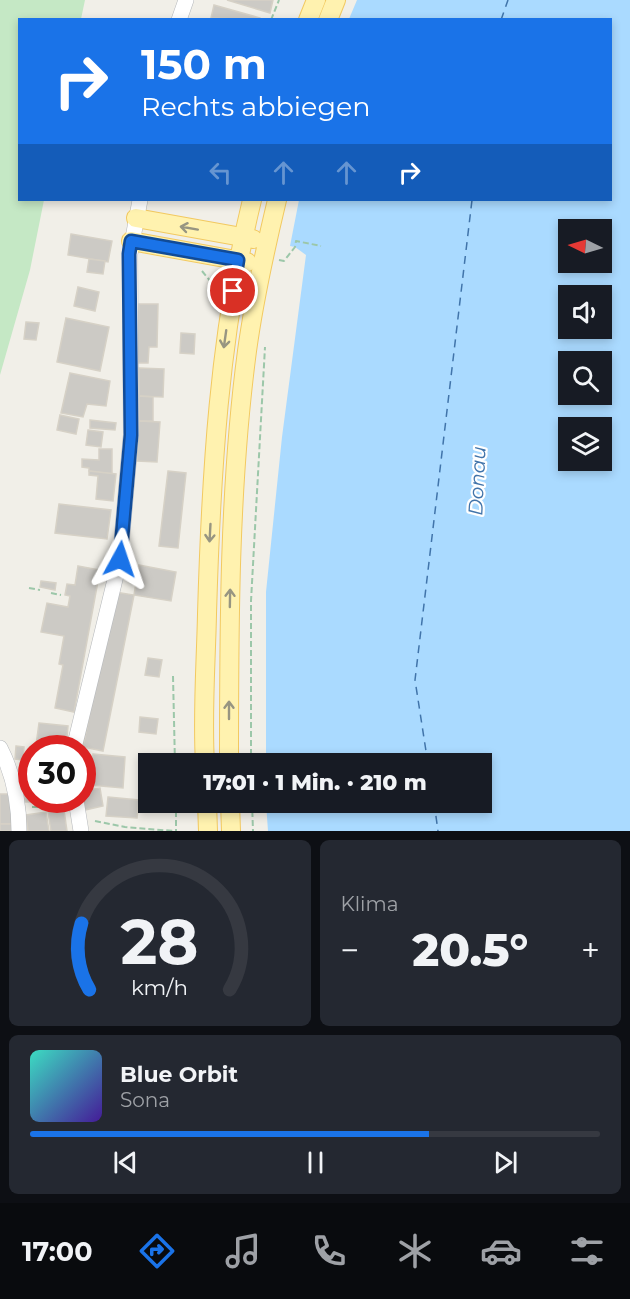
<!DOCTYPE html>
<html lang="de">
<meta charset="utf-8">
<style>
body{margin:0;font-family:Montserrat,sans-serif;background:#242831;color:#f1f3f6;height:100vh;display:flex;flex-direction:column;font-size:22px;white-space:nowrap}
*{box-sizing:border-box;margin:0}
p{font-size:20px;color:#9ea1a6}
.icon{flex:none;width:33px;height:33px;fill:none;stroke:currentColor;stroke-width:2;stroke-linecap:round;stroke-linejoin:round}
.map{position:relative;height:831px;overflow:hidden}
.side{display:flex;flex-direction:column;gap:9px;padding:9px;background:#0d0f14;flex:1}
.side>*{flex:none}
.banner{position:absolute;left:18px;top:18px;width:594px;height:183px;border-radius:0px;box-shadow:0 3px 9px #0003;background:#1a73e8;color:#fff;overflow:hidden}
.needle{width:39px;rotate:275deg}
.fabs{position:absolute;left:558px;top:219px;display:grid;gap:12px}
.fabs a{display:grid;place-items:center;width:54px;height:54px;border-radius:0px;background:#171b24;box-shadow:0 3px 9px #0003;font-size:30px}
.speed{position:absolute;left:18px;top:735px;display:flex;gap:12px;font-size:30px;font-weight:700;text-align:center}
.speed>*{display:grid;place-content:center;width:78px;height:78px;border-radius:50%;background:#171b24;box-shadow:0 3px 9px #0003;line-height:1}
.speed .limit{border:9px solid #d22;background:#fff;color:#111}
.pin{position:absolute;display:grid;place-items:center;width:51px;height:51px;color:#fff;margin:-26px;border:3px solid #fff;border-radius:50%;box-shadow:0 2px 6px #0007}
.me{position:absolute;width:66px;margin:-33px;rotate:5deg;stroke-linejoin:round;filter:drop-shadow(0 0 4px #0008)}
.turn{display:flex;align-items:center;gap:21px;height:126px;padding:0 24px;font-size:27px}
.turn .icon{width:78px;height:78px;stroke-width:2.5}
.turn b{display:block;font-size:42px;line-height:51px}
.lanes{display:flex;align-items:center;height:57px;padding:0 24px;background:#0003;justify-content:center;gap:30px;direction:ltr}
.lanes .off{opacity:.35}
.big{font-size:45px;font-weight:800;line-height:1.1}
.side .tile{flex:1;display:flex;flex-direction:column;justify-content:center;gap:9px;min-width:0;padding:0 21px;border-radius:9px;background:#242831}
.side .dial{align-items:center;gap:0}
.dial svg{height:156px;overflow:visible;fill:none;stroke:#363941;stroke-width:7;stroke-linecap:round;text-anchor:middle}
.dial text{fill:#f1f3f6;stroke:none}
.song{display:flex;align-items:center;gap:18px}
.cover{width:72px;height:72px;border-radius:9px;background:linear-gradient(135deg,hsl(170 70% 55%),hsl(260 70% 35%))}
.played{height:6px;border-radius:3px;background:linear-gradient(90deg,#1a73e8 70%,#363941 70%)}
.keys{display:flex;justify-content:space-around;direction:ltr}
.heat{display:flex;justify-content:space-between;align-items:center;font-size:33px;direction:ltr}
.side .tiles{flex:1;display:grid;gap:9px;grid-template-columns:1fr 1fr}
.tile:last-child{grid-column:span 2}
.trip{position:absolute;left:138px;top:753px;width:354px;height:60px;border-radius:0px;background:#171b24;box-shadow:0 3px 9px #0003;font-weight:800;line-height:60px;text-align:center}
.dock{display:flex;height:96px;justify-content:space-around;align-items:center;background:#090b0e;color:#9ea1a6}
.dock .icon{width:42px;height:42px}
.dock .current{color:#1a73e8}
.dock b{font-size:27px;color:#f1f3f6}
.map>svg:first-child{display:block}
</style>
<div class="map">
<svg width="630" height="831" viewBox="0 0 630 831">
<rect width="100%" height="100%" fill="#f1efe8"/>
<path fill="#c5e8c5" d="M0,0H85L81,19L20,20V200H44L30,270L0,375Z"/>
<path fill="#aadaff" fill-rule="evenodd" d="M357,0H630V831H268L266,803L482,802V764L266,763V592L282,437L306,255L295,247L290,246L299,200H610V20L349,19ZM568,230H602V262H568ZM568,296H602V328H568ZM568,362H602V394H568ZM568,428H602V460H568Z"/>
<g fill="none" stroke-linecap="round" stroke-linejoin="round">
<g stroke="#4174aa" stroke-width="1.5" stroke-dasharray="8 6" stroke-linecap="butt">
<path d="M501,20L508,0"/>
<path d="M428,764L415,680L472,200"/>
<path d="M434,802L438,831"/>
</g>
</g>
<g fill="#cccac5" stroke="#d6d1c6" stroke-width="1.5">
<path d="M227,0H273L270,13Z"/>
<path d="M214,5L260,18V20L211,18Z"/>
<path d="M71,234L112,241L108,262L68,255Z"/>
<path d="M89,259L105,261L103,274L87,272Z"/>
<path d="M78,287L99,292L95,311L74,306Z"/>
<path d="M139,304H158L157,347H149L148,363H137Z"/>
<path d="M66,318L109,327L100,371L57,362Z"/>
<path d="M26,322L39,323L36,340L24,339Z"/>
<path d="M181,333L195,334L194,354L180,353Z"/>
<path d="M139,368L164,369L163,397L139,396Z"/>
<path d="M70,373L110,381L106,406L87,404L83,417L61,413Z"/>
<path d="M139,396L153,397V421H139Z"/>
<path d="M60,415L79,419L76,434L57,430Z"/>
<path d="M90,420L116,423L115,430L90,428Z"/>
<path d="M139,421L160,422L157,462L137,461Z"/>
<path d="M88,430L103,432L101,447L86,445Z"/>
<path d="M99,449H112V474L89,471V468L82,467V459L99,460Z"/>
<path d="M89,471L116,474L113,501L96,499L98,476L89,475Z"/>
<path d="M168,471L186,473L178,548L159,546Z"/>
<path d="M59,504L111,510L107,539L55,533Z"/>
<path d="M139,565L176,572L171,601L134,595Z"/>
<path d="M78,566L100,570L74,712L55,708L63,665L59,664L64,636L41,632L47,603L68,607L70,596L65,595L67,584L75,585Z"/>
<path d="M41,581L56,583L55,590L40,587Z"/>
<path d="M115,592L134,595L103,751L83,747Z"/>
<path d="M148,658L162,660L159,677L145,675Z"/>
<path d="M140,717L158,719L156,734L139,732Z"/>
<path d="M39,723L68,726L66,748L36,745Z"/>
<path d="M16,746L24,747L23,760L15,759Z"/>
<path d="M28,749H32V772H26Z"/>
<path d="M93,754L125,757L123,788L90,785Z"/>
<path d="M26,779L32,780V800H38V802H25Z"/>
<path d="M100,788L103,806L85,810L82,791Z"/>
<path d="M0,794H13L14,824H0Z"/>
<path d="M108,797L139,800L137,818L106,816Z"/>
<path d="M64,810L67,831H51L48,812Z"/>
<path d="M46,812L49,831H28L26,815Z"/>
<rect x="0" y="824" width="14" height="7"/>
</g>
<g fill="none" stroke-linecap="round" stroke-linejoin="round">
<defs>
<g id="minor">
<path d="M179,20L186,0"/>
<path d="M0,748C14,775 19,801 19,831"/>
<path d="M74,748L120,559L131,435L130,254L140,200"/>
<path d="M76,800L81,831"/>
</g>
<g id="major">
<path d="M308,20L316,0"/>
<path d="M328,20L336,0"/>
<path d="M136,218L253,239"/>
<path d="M131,241L247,262"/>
<path d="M205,764C202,714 206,663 207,614C211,475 219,335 252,200"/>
<path d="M229,764C229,626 229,487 247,351C254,300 265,250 277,200"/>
<path d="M207,802L208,831"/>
<path d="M230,802L231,831"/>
</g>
</defs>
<use href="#minor" stroke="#b5b8bc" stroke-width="16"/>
<use href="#major" stroke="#f2c960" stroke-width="20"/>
<g stroke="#9cc7a9" stroke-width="2" stroke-dasharray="6 3" stroke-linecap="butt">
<path d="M271,20L279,0"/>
<path d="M279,260L284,261L295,247L296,241L321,246"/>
<path d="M202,271L211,282L217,285"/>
<path d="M29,588L40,590"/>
<path d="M51,593L61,595"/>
<path d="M173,676L175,764"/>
<path d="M251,764V601L265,347"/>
<path d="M176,802V831"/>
<path d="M252,802L253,831"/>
<path d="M32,807H62"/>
<path d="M95,821L125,827L174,831"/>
</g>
<use href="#minor" stroke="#fff" stroke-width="15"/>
<use href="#major" stroke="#fff2af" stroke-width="18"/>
</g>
<defs><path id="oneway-shaft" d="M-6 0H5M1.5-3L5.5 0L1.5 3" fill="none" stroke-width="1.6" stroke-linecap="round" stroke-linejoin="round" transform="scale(1.5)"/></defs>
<g stroke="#979581">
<use href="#oneway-shaft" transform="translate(189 228) rotate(-170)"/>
<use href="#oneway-shaft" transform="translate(225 339) rotate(98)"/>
<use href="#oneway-shaft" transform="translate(210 533) rotate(93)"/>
<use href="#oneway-shaft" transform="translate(230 598) rotate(-89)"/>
<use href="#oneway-shaft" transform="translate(229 710) rotate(-90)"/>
</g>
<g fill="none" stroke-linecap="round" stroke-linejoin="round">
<defs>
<path id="route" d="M120,559L131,435L129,254L131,241L238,260L233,291"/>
</defs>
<use href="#route" stroke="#114b97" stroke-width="15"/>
<use href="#route" stroke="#1a73e8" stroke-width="10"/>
</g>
<g text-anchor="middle" stroke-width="4.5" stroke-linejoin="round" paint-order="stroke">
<g font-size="20" font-style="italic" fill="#4174aa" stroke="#fff">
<text transform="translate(477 481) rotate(-87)" y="7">Donau</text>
</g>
</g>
</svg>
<div class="fabs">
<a><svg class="needle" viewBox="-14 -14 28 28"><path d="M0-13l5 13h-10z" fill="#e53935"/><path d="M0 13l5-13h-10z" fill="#9ea1a6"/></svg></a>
<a><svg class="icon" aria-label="sound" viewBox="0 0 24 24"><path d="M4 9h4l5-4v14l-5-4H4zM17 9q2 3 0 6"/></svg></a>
<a><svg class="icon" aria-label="search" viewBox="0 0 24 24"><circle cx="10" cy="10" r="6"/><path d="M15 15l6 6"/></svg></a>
<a><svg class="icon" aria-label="layers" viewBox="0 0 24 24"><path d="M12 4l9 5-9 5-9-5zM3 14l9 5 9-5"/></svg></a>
</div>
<div class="speed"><div class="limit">30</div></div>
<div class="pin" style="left:233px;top:291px;background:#d93025"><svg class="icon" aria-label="arrive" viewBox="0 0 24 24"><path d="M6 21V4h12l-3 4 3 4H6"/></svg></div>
<svg class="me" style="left:120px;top:559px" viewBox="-20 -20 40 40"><path d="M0-17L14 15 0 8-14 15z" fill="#1a73e8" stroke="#fff" stroke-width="4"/></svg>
<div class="trip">17:01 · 1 Min. · 210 m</div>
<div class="banner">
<div class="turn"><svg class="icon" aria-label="right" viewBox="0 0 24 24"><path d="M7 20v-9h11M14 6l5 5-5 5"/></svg><div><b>150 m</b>Rechts abbiegen</div></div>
<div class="lanes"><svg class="icon off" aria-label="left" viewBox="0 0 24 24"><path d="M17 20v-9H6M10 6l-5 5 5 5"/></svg><svg class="icon off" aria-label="ahead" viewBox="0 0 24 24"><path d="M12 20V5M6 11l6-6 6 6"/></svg><svg class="icon off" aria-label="ahead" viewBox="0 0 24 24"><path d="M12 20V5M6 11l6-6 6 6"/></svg><svg class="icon" aria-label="right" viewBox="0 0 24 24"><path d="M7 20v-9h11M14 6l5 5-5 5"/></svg></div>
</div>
</div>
<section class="side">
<div class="tiles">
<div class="tile dial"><svg viewBox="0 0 100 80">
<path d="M14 69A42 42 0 1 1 86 69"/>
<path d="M14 69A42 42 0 0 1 10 35" stroke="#1a73e8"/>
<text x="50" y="56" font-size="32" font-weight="700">28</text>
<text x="50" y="72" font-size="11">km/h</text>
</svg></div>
<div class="tile"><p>Klima</p>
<div class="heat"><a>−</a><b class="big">20.5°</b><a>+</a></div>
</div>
<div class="tile">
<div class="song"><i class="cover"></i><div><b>Blue Orbit</b><p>Sona</p></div></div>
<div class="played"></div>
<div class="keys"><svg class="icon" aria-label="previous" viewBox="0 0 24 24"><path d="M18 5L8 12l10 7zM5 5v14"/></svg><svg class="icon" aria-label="pause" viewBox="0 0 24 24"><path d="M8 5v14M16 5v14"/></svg><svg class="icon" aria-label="next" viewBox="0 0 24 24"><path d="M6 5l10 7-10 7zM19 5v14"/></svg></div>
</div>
</div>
</section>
<nav class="dock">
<b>17:00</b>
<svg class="icon current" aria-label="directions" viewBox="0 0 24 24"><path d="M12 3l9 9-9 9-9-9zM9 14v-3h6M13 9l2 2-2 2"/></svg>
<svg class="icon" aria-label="music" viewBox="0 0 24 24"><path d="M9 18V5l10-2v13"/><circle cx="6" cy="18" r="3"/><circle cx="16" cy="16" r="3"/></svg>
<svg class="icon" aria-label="phone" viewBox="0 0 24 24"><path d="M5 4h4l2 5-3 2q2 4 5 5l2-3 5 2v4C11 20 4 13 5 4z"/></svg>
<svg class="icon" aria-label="climate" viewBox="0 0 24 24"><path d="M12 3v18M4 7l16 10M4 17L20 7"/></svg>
<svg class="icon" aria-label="car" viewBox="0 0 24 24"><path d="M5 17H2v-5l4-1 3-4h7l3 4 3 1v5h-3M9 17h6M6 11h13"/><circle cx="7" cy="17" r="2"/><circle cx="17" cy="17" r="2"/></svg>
<svg class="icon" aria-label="filters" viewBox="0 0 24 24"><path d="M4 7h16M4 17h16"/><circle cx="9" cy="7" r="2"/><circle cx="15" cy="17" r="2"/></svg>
</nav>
